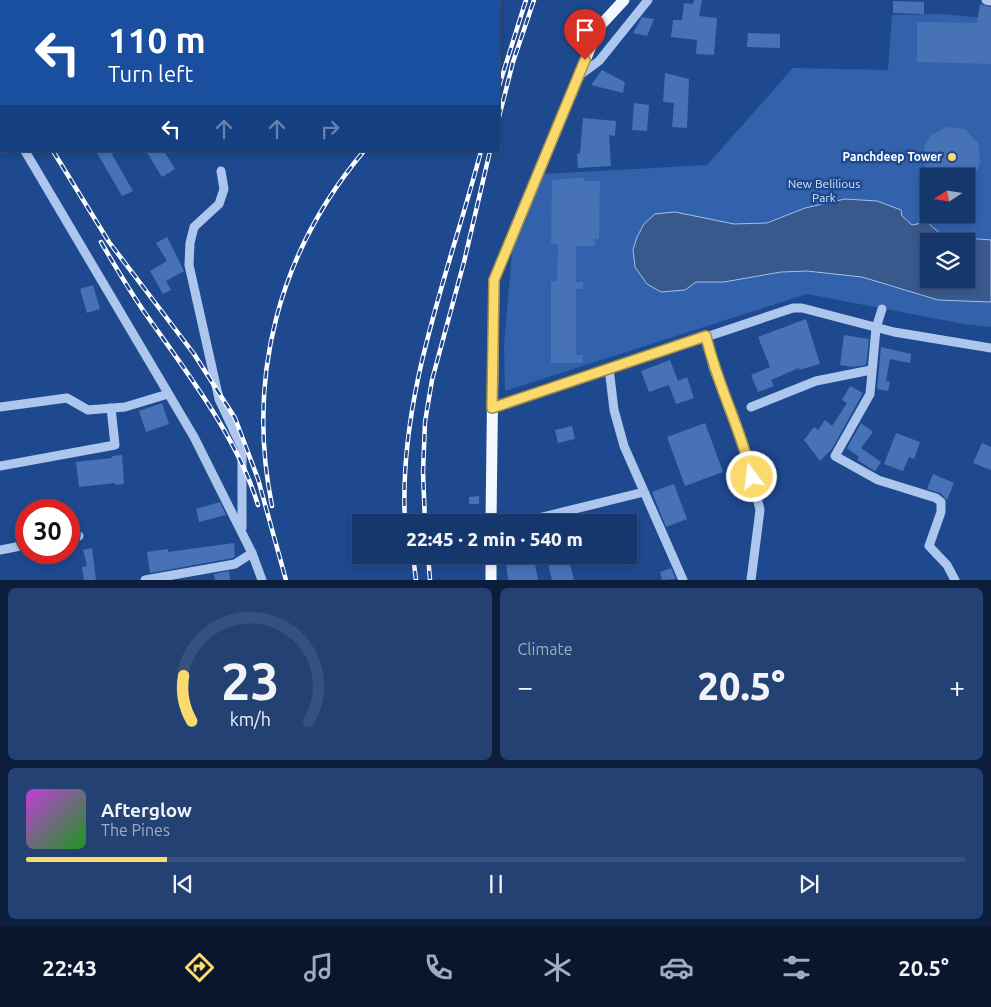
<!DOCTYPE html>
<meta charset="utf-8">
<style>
body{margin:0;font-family:Ubuntu,sans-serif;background:#234273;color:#f1f3f6;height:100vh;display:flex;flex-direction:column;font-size:19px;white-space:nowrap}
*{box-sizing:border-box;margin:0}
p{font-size:16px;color:#9eacc1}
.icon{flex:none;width:28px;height:28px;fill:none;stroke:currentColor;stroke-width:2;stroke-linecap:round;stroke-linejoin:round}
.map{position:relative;height:580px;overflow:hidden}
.panel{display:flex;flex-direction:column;gap:8px;padding:8px;background:#0c1e3b;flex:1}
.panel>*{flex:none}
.banner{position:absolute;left:0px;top:0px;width:500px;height:152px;box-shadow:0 2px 8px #0003,0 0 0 1px #35517e;background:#1a4fa0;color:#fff;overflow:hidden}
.needle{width:32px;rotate:258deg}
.controls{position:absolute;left:920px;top:168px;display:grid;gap:10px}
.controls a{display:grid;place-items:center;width:55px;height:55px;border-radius:0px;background:#16376b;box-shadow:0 2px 8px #0003,0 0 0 1px #35517e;font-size:25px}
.speed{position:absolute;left:15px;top:499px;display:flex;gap:10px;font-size:25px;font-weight:700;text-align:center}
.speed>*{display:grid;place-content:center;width:65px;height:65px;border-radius:50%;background:#16376b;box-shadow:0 2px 8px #0003,0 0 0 1px #35517e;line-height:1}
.speed .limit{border:8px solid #d22;background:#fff;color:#111}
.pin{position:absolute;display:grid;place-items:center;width:42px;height:42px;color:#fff;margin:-51px -21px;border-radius:50% 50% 50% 0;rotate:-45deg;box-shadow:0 0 5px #0007}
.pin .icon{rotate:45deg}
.me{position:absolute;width:55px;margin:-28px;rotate:345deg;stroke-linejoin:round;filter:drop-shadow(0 0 4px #0008)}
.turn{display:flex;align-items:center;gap:18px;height:105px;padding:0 25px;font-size:22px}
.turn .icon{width:65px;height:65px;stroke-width:2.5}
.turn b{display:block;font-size:35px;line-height:42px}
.lanes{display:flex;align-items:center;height:48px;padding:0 25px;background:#0003;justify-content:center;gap:25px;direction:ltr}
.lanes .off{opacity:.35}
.big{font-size:38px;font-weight:800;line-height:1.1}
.panel .widget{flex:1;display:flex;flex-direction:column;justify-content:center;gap:8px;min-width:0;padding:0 18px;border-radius:8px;background:#234273}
.panel .dial{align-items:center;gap:0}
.dial svg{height:130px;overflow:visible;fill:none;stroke:#35517e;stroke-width:7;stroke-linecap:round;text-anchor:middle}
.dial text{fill:#f1f3f6;stroke:none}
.song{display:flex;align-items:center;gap:15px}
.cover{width:60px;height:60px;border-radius:8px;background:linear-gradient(135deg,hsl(290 70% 55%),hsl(120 70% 35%))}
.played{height:5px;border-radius:2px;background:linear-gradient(90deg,#fbda6d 15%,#35517e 15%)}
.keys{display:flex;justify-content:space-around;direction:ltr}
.heat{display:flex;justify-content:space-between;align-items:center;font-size:28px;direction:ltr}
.panel .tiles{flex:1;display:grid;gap:8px;grid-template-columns:1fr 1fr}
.widget:last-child{grid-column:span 2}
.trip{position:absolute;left:352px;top:514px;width:285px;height:50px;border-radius:0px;background:#16376b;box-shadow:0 2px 8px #0003,0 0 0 1px #35517e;font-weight:800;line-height:50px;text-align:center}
.dock{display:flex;height:80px;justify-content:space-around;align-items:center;background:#09162b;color:#9eacc1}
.dock .icon{width:35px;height:35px}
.dock .active{color:#fbda6d}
.dock b{font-size:22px;color:#f1f3f6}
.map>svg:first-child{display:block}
</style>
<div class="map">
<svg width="991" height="580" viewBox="0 0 991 580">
<rect width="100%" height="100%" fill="#1e498f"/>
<path fill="#3262ac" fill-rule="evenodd" d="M943,14L991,19V327L964,324L807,294L505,391L504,344L514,229L543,174L707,165L793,68L888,70L892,15ZM929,176H966V214H929ZM929,241H966V279H929Z"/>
<path fill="#39588b" stroke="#a1c0ee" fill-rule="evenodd" d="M845,199L877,201L901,210L902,216L912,225L927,222L943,236L991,240V302L938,300L862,277L807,271L781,272L724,282H696L685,290L661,292L647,284L635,267L633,250L637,237L644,224L655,214L675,212L734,224L767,223L805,208ZM929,241H966V279H929Z"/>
<g fill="#4772b6">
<path d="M694,0H702L699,16L717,18L714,55L696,54L697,40L671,37L673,20H682L684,3L693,4Z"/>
<path d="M893,1L924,2V14L893,13Z"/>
<path d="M980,4L991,7V64L917,62V22L977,23Z"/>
<path d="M642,17L654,19L647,36L633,33Z"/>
<path d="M748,33L780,34V48L747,47Z"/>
<path d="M602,70L625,82L623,93L591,85Z"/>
<path d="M665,73L689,79L687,128L672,127L674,103L663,102Z"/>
<path d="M634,103L649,105L647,131L632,130Z"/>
<path d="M583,118L616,121L615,136L609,135L611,166L578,168L577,154L580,153Z"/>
<path d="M946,127L965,129L978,143L980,161L978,169L966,181V176H931L923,162L925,144L930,136Z"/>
<path d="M96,151H110L133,191L122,196Z"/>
<path d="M146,151H164L175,169L162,177Z"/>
<path d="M576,178H584V181H600L599,239H595V246H576V282H583V289H576V355H583V363H551V281H557L558,244H551L552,180Z"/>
<path d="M167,237L184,271L166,281L171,290L163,294L150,271L167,261L156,243Z"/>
<path d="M93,285L100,309L87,313L80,289Z"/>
<path d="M806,319L820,364L799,370V368L771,380L774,386L758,392L751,375L770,367L758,337Z"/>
<path d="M844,335L869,339L866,365L853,367L840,365Z"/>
<path d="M881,347L911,354L910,363L890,359L886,381L890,382L888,391L877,389Z"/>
<path d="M670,360L678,381L687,377L694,398L676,404L669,385L649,392L641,371Z"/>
<path d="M850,386L863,393L832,449L820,461L804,440L814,427L818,430L825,420L832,426L847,403L842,400Z"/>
<path d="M162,403L169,424L146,432L139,411Z"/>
<path d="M705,423L723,472L685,486L667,437Z"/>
<path d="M861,423L873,432L861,448L881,462L875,471L857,460L859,457L847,448Z"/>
<path d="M572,426L575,439L558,443L555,430Z"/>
<path d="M896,433L920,442L914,459L909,457L903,471L884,464Z"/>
<path d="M982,443L991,447V470L973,463Z"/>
<path d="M122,455L124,484L115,485V483L79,487L76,462L112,458V456Z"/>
<path d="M933,474L954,483L947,500L940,493L927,489Z"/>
<path d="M674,484L687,519L666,527L652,492Z"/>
<path d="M479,496V504H469V497Z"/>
<path d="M220,502L226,515L199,522L196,509Z"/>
<path d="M234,543L235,556L233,558L150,573L147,552L168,549V552Z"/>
<path d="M92,548L96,580H84L82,567L87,566L83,550Z"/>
<path d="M505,555H526L527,560L534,559L538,580H508Z"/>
<path d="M546,555H564L563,565L570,564L574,580H552Z"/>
<path d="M671,568L676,579L662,580L660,572Z"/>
<path d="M229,571L230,580H215L214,574Z"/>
</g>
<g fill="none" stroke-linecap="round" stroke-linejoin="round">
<g stroke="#adc6ed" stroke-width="9">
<path d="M986,0L991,1"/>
<path d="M580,75L599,61L648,0"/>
<path d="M0,109L1,111"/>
<path d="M25,151L194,437L252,553L262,580"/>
<path d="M221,171L224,189L219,204L194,227L190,243L189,265L219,399L242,448V528"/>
<path d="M882,309L876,328L870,394L835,456L878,480L936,498L941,502V512L929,546L947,565L955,580"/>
<path d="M706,336L713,367L748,460L760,510L751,580"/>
<path d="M609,368L614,410L624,446L683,580"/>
<path d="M0,407L67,398L88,410L125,407L168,394"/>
<path d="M751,407L816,381L871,370"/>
<path d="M492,408L793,308H802L894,332L991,348"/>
<path d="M0,466L115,445L111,408"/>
<path d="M522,522L644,492"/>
<path d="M69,537L79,536"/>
<path d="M0,550L26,545"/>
<path d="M145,580L235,564L252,553"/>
</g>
<g stroke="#f3f7ff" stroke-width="11">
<path d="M491,522L494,280L599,27L624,0"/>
<path d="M491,580V555"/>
</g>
<defs>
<g id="rail">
<path d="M192,0L196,1"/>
<path d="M407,1L410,0"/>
<path d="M474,1L475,0"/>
<path d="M0,63L1,65"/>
<path d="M0,74L1,76"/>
<path d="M499,86L526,0"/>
<path d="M499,117L513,62L534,0"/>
<path d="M53,151L109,242L194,354L235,418L258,479L286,580"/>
<path d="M101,242C115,266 129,290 145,313C185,370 238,438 258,505"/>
<path d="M272,506C246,376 279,252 364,151"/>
<path d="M405,522C398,395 449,273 481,151"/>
<path d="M425,522L423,472L425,422L432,380L464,262L490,151"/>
<path d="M413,555L416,580"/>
<path d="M428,555L430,580"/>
</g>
</defs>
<use href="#rail" stroke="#fff" stroke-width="4.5"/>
<use href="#rail" stroke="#1e498f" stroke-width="2.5" stroke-dasharray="8" stroke-linecap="butt"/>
</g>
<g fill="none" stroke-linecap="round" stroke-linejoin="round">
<defs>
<path id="route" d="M585,60L494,280L492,408L706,336C717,385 741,428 752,477"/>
</defs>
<use href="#route" stroke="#a38e47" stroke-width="12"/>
<use href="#route" stroke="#fbda6d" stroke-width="9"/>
</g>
<circle fill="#fbda6d" stroke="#1e498f" stroke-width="2" cx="952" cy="157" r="5"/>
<g text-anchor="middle" stroke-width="5" stroke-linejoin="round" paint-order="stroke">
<g font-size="12" font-weight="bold" fill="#fff" stroke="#1e498f" text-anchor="end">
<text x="942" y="161">Panchdeep Tower</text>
</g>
<g font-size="12" fill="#d3e2f9" stroke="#1e498f">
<text x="824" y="188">New Belilious<tspan x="824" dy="14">Park</tspan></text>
</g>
</g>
</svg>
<div class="controls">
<a><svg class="needle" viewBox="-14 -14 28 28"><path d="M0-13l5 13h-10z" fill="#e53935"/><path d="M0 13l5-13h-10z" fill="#9eacc1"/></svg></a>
<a><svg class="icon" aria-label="layers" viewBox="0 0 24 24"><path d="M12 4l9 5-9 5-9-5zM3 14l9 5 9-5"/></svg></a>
</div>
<div class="speed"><div class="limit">30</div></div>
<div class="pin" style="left:585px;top:60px;background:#d93025"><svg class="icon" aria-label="arrive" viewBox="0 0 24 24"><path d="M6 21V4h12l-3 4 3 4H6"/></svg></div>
<svg class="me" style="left:752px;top:477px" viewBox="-20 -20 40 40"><circle r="17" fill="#fbda6d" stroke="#fff" stroke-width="3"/><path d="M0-11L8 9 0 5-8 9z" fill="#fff"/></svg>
<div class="trip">22:45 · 2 min · 540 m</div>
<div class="banner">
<div class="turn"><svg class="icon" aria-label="left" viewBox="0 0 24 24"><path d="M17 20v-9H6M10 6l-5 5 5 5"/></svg><div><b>110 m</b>Turn left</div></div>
<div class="lanes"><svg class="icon" aria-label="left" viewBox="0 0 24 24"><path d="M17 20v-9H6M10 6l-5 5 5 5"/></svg><svg class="icon off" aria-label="ahead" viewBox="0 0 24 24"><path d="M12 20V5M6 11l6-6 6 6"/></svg><svg class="icon off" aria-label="ahead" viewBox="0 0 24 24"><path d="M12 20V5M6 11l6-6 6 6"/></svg><svg class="icon off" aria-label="right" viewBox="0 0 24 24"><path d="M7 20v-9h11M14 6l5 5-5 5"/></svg></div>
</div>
</div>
<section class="panel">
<div class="tiles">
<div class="widget dial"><svg viewBox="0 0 100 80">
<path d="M14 69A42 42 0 1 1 86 69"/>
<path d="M14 69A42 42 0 0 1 9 41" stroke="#fbda6d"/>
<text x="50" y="56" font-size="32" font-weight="700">23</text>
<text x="50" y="72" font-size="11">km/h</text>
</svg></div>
<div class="widget"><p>Climate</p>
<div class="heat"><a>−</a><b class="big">20.5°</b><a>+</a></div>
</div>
<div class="widget">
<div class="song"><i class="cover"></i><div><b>Afterglow</b><p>The Pines</p></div></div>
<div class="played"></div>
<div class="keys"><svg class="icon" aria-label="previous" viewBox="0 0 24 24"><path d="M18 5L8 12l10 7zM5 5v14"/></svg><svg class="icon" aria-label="pause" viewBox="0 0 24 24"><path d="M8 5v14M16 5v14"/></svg><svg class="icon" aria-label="next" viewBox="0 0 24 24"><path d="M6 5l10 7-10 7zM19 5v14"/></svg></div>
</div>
</div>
</section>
<nav class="dock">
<b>22:43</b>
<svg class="icon active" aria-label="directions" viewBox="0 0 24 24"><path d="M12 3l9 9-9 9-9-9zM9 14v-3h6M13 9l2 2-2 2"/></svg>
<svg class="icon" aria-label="music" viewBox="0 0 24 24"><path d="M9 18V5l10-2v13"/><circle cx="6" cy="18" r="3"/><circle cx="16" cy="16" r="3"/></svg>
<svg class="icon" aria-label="phone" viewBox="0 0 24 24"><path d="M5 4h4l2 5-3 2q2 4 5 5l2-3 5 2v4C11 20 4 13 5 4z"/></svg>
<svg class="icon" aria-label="climate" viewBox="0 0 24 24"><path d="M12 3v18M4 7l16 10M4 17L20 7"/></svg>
<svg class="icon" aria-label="car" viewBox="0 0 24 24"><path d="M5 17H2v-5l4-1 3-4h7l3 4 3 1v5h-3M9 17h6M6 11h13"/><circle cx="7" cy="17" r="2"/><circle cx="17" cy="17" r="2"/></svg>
<svg class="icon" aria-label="filters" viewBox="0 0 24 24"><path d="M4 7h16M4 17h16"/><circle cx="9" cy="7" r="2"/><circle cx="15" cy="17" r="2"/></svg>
<b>20.5°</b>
</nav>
